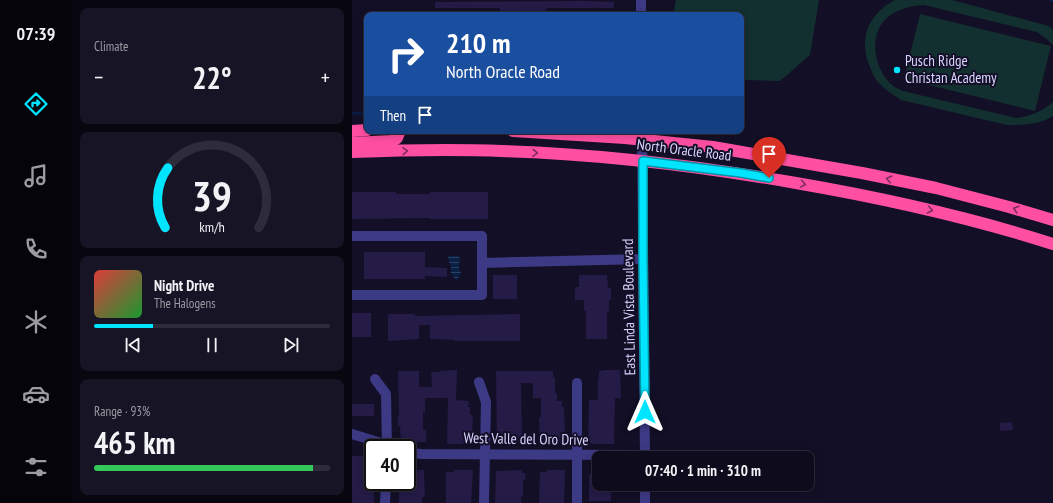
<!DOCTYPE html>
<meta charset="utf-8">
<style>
body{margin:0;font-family:"PT Sans Narrow",sans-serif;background:#171425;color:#f1f3f6;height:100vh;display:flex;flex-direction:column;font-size:15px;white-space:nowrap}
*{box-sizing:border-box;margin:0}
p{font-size:13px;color:#9b9ba3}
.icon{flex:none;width:22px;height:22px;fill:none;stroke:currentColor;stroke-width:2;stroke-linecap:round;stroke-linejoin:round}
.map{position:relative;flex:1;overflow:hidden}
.side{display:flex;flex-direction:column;gap:8px;padding:8px;background:#08060f;width:280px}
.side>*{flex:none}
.guide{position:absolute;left:12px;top:12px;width:380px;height:122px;border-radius:8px;box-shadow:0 2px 10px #0003,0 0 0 1px #2e2b3b;background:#1a4fa0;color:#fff;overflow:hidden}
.speed{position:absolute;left:12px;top:439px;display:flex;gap:8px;font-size:20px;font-weight:700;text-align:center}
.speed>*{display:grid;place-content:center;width:52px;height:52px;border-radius:50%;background:#0e0b1c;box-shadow:0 2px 10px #0003,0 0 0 1px #2e2b3b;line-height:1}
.speed .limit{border:2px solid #111;border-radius:6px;background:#fff;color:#111}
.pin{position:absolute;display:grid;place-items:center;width:34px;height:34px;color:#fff;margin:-41px -17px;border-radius:50% 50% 50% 0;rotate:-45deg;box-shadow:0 0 4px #0007}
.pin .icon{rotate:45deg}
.me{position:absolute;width:44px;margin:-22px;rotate:0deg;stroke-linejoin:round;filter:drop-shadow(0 0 3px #0008)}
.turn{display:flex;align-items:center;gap:14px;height:84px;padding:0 16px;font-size:18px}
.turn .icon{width:52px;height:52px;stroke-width:2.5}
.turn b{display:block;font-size:28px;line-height:34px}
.then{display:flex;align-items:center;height:38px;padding:0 16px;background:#0003;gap:8px;font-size:15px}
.big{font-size:30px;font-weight:800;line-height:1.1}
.side .widget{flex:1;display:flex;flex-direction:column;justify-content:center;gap:6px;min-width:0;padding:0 14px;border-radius:8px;background:#171425}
.side .dial{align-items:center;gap:0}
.dial svg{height:104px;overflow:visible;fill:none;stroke:#2e2b3b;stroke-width:7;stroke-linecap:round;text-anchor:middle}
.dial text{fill:#f1f3f6;stroke:none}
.song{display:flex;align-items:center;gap:12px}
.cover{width:48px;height:48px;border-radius:6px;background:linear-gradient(135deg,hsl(0 70% 55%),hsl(130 70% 35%))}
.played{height:4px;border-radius:2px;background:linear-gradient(90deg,#00e5ff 25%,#2e2b3b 25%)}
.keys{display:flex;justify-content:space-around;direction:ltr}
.heat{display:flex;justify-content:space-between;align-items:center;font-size:22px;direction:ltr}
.charge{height:6px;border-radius:3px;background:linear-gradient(90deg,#34c759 93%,#2e2b3b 0)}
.trip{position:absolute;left:240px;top:451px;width:222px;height:40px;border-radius:8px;background:#0e0b1c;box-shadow:0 2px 10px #0003,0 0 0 1px #2e2b3b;font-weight:800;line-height:40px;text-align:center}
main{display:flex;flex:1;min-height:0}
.tabs{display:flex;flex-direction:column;width:72px;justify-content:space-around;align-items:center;background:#06040b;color:#9b9ba3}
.tabs .icon{width:28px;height:28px}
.tabs .selected{color:#00e5ff}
.tabs b{font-size:18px;color:#f1f3f6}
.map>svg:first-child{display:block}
</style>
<main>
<nav class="tabs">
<b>07:39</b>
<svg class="icon selected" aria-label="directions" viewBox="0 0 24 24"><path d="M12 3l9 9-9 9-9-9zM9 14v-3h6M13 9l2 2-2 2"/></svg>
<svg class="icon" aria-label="music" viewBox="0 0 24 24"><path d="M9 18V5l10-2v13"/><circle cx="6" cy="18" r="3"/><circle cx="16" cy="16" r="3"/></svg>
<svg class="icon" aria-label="phone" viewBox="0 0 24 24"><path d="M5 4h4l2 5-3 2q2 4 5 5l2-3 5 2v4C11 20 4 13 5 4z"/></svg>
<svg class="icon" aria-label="climate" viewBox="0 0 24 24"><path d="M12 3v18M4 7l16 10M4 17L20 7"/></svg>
<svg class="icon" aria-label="car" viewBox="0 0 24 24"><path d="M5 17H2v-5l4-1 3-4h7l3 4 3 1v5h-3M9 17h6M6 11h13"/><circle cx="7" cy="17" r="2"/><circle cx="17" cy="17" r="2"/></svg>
<svg class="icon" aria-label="filters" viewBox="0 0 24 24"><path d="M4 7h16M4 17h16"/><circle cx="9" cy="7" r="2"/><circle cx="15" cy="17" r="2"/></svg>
</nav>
<section class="side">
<div class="widget"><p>Climate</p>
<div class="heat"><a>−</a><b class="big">22°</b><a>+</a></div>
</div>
<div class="widget dial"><svg viewBox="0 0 100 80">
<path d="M14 69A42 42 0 1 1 86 69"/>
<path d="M14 69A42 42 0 0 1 16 23" stroke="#00e5ff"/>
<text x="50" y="56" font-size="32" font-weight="700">39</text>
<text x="50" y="72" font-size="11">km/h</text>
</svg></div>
<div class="widget">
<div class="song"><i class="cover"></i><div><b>Night Drive</b><p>The Halogens</p></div></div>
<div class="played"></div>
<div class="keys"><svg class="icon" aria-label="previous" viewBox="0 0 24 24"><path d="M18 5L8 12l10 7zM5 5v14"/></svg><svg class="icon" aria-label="pause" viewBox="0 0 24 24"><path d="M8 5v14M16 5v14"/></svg><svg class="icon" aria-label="next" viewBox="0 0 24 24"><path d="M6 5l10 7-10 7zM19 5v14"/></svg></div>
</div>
<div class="widget"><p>Range · 93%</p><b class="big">465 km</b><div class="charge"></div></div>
</section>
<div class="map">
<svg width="701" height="503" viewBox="0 0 701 503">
<defs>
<pattern id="water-rules" width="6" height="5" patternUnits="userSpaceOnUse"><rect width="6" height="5" fill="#0a1f44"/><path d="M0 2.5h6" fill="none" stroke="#2d3f60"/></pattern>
</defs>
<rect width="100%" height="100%" fill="#130f26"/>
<g fill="#12302f">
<path d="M324,0H467L458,55L428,81L389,80V15H321Z"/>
<path d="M543,0H600L697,26L701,30V45L696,40L685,32L572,5C556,6 538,11 529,25C517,43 525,72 540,85C543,88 548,89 551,91L664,118C679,116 689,112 701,102V116C687,125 671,125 655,125L549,100C540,94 532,89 525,81C522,77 520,72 518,67C506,40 516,14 543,0Z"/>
<path d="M568,14L699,46L683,111L552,79Z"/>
</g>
<path fill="url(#water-rules)" d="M96,256H106L108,258L107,268L109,273L105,280L103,279L99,273V266L97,262Z"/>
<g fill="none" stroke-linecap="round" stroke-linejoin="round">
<g stroke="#0a1f44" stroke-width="2.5">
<path d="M698,0L701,1"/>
<path d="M0,113L15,114"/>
</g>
</g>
<g fill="#241b47">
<path d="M232,1L262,2V8H194V15H148V8H83V2Z"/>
<path d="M0,192H44V194H78V192H136V219H78V218L0,219Z"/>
<path d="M12,252H73V267L95,268V277L73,276V279H12Z"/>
<rect x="141" y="275" width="24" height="24"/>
<path d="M227,275H255L256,288H259V300H257V311H255V339H234V311H232V300H223V287H227Z"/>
<rect x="0" y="313" width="19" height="24"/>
<path d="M36,314H63V316L168,314V341H102V340L78,339V325H67V339L36,341Z"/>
<path d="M105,370L104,400L117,401L116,407H118V415H121L120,443L116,444H95L96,398H73V412H71V430H74V442H49L48,426H46V416H47L46,371H67V387H80L79,372H87V371Z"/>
<path d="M254,370H268L269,398H263L262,444H242L238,443V440H236L237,400H246V378H247V371Z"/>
<path d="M144,371H201V377H203V393H205V401H210V407H212L213,430L212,440H210V442H188L187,417H189V398H181V383H169L170,442H145Z"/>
<rect x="0" y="404" width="22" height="12"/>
<path d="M660,422L661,430L648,431V423Z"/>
<path d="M0,456H21L22,503H0Z"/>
<path d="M55,470H72L73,497H70V503H47V482H55Z"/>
<path d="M102,470H121L119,503H94V472H102Z"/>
<path d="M170,470V473H173V480H171V496H169V503H143L144,471Z"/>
<path d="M195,470H213L212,503H187L188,472H195Z"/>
<path d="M237,474H247V484H259V501H237Z"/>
</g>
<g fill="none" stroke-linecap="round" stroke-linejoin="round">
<g stroke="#3d3a85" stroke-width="10">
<path d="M289,15V0"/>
<path d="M290,131L293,458"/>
<path d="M0,236H130V295H0"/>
<path d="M130,263L291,259"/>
<path d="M23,379L34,394L35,448"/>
<path d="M127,382L134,402L132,503"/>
<path d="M0,434L26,442L39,448"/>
<path d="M55,453L70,454L293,455"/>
<path d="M293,484V503"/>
<path d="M33,503L34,482"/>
<path d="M225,503V383"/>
</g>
<g stroke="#ff4fa3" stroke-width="12">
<path d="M0,131L15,130"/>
<path d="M161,131L273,138L361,147L510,173L584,188L657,207L701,220"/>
<path d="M0,143L40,141L45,138L48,131"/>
<path d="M0,152C50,150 100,149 150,151C248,154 347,166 444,183C531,198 617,217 701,244"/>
</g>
</g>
<defs><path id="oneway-chevron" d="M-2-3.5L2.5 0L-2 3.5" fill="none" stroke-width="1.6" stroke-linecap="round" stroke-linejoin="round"/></defs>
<g stroke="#7d2c5e">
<use href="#oneway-chevron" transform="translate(53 151) rotate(-1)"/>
<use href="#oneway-chevron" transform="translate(183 153) rotate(4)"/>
<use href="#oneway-chevron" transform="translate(537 179) rotate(-168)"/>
<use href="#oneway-chevron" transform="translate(451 184) rotate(10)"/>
<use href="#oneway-chevron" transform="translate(664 209) rotate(-163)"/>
<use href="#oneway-chevron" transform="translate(578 210) rotate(13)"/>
</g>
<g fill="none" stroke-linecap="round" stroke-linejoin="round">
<defs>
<path id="route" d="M293,412L291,259V161L389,173L417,178"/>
</defs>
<use href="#route" stroke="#0095a6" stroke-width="10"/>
<use href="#route" stroke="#00e5ff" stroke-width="7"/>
</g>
<circle fill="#00e5ff" stroke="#130f26" stroke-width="1.5" cx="545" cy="70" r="4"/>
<g text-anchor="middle" stroke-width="4" stroke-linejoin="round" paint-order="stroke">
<g font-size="15" fill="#d9d4ff" stroke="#130f26" text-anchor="start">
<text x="553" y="66">Pusch Ridge<tspan x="553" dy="17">Christan Academy</tspan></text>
</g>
<g font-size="15" fill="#d9d4ff" stroke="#130f26">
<text transform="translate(332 150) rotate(7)" y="5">North Oracle Road</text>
<text transform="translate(277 307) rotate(-91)" y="5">East Linda Vista Boulevard</text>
<text transform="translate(174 439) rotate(1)" y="5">West Valle del Oro Drive</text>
</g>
</g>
</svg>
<div class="speed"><div class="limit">40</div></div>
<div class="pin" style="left:417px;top:178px;background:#d93025"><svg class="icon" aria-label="arrive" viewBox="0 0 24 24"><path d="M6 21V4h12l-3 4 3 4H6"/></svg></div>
<svg class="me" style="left:293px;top:412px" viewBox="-20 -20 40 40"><path d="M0-17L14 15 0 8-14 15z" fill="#00e5ff" stroke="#fff" stroke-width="4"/></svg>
<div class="trip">07:40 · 1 min · 310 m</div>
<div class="guide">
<div class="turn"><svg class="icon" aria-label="right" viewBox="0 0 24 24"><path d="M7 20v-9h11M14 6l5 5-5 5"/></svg><div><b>210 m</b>North Oracle Road</div></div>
<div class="then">Then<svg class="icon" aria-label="arrive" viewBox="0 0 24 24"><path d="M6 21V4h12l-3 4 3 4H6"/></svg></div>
</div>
</div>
</main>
